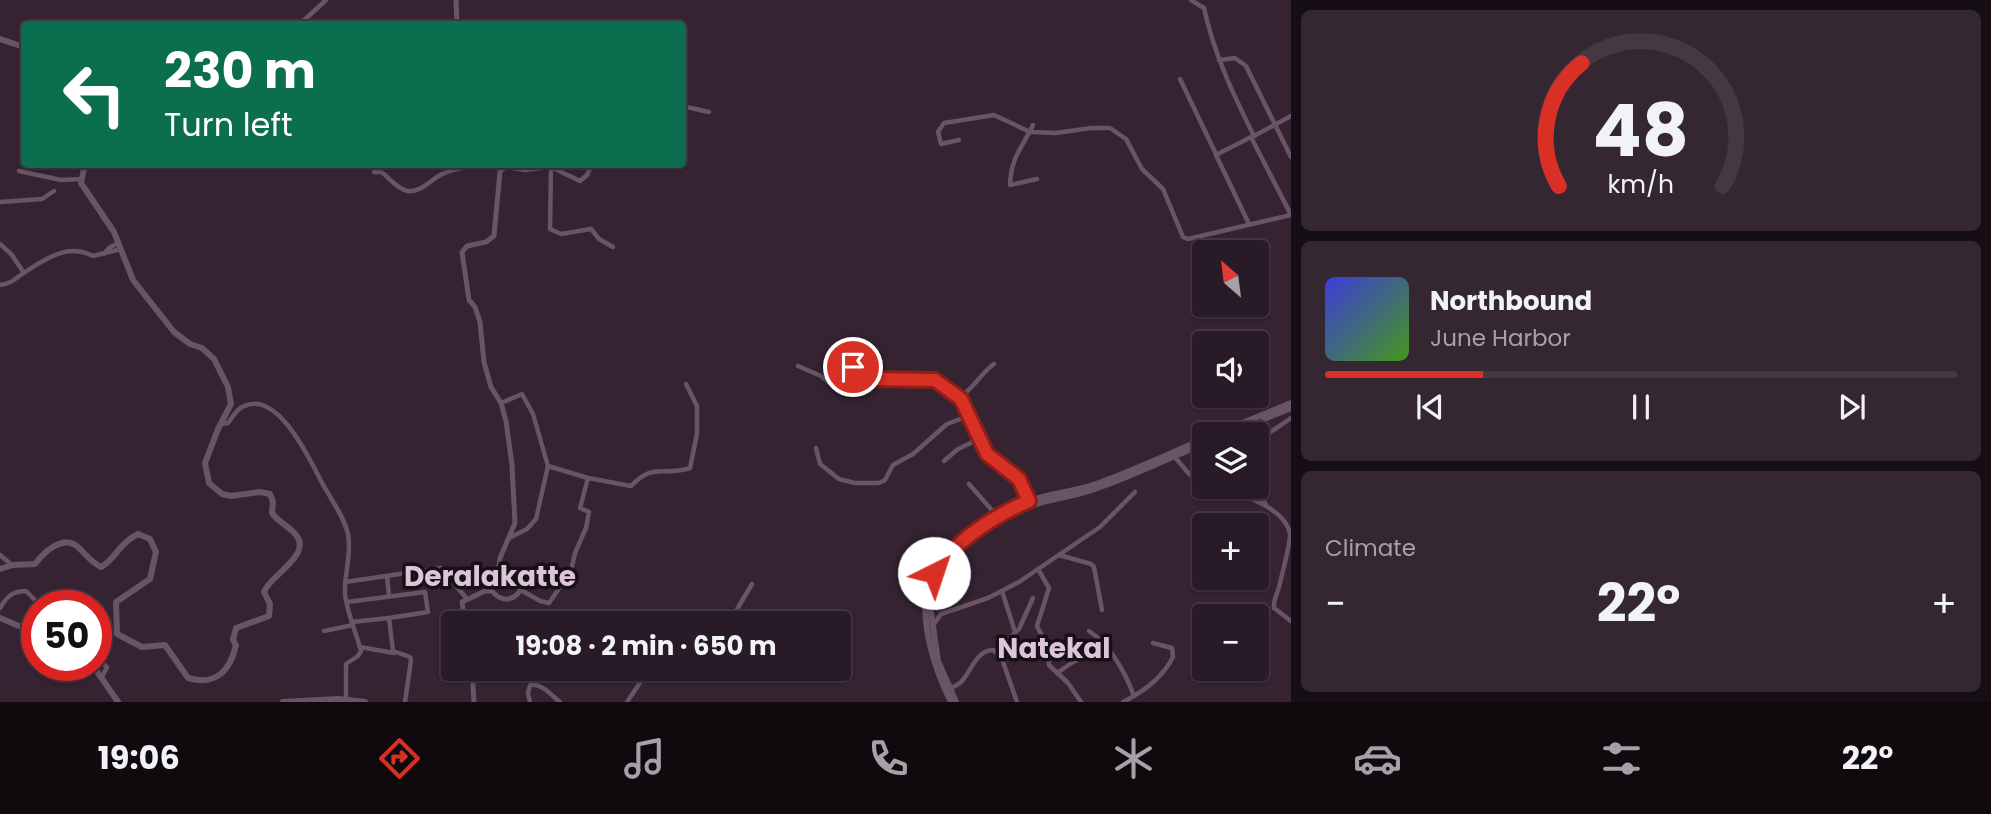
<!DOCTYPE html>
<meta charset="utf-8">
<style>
body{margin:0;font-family:Poppins,sans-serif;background:#342732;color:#f1f3f6;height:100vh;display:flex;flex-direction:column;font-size:26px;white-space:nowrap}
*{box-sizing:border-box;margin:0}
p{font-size:23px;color:#a5a1a7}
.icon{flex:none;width:38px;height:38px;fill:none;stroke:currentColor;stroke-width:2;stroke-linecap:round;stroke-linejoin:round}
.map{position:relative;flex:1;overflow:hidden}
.sheet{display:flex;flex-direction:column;gap:10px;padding:10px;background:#160e15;width:700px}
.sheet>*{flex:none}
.top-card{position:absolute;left:21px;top:21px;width:665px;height:147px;border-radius:7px;box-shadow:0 2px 5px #0004,0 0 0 2px #443843;background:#0b6e4f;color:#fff;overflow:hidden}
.needle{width:46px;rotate:332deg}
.tools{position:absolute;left:1192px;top:240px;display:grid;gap:14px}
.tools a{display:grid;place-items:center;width:77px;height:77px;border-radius:7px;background:#281a26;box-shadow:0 2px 5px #0004,0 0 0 2px #443843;font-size:35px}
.speed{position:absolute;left:21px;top:590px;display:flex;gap:14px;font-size:35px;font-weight:700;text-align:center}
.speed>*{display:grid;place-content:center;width:91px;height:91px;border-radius:50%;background:#281a26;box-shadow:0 2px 5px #0004,0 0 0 2px #443843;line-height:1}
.speed .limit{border:10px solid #d22;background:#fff;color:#111}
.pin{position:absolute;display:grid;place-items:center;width:60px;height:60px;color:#fff;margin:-30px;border:4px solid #fff;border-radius:50%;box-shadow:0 2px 7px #0007}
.me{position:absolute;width:77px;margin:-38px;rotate:41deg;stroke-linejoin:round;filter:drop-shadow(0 0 5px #0008)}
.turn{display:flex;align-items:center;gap:24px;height:147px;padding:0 28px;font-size:32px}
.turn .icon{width:91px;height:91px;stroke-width:2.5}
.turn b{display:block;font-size:49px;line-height:60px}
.big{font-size:52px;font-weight:700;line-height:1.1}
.sheet .tile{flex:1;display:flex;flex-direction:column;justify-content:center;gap:10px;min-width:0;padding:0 24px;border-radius:10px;background:#342732}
.sheet .dial{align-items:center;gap:0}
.dial svg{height:182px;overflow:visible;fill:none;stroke:#443843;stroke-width:7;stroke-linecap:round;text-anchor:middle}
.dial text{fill:#f1f3f6;stroke:none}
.song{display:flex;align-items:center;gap:21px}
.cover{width:84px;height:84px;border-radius:10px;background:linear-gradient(135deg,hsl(240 70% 55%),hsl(100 70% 35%))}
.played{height:7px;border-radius:4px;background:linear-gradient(90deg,#d93025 25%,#443843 25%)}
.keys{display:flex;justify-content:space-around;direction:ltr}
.heat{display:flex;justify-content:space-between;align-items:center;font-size:38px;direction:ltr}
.trip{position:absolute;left:441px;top:611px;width:410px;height:70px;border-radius:7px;background:#281a26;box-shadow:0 2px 5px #0004,0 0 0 2px #443843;font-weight:700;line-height:70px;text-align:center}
.menu{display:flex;height:112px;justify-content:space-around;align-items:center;background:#100a0f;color:#a5a1a7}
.menu .icon{width:49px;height:49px}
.menu .on{color:#d93025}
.menu b{font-size:32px;color:#f1f3f6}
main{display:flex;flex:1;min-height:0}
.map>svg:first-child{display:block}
</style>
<main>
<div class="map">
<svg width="1291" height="702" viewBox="0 0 1291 702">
<rect width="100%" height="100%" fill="#352332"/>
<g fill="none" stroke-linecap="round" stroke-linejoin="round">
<g stroke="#685465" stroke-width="4.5">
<path d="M1191,0L1204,8C1214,54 1233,94 1254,136L1251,137L1291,215"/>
<path d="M300,24L326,0"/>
<path d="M1219,60L1235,58L1246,66L1291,157"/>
<path d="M1180,79L1216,154"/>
<path d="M682,106L709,112"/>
<path d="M1033,125C1022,148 1011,157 1010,185L1037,179"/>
<path d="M1254,136L1291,116"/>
<path d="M959,140L941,144L938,132L944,123L994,115L1030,132L1056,133L1091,128H1110L1126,139L1142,169L1163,189L1183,237L1188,239L1291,215"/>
<path d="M551,167L550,229L561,234L591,229L599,239L613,247"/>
<path d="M512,168L525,170L551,167L580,181L587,175L592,164"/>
<path d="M19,171L61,180L82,179"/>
<path d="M374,172H381C390,178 397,189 408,191C420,193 432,179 442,174C461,166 483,164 502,169"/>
<path d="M0,202L42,199L54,191"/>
<path d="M1249,224L1216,155L1251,137"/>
<path d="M0,244L12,255L24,273"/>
<path d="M104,254L109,248L118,243"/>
<path d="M0,285C11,284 16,278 25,272C47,258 68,243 93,256L121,249"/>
<path d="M798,366L821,376L832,385L840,382L853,367L872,379L935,380L961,399L987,454L1019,479L1029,503"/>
<path d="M961,399L960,397C974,388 981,373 994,364"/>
<path d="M501,403L522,394L533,414L548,466L536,519L527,529L509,538"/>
<path d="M222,424L228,423C232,418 236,410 242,407C277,388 309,458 321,481C330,498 344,516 348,534C352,554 344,574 345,594C347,613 356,632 361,651L358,656L346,664V700"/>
<path d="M1256,442L1291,418"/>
<path d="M1256,442L1269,464"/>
<path d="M816,448L820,464L839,479L855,483H879L885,480L893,465L913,454L947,424L968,416"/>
<path d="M1173,455L1190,475L1204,480"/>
<path d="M944,461L958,449L979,439"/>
<path d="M548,466L588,478L631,486C654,462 661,477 690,468L697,434V406L686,384"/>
<path d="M969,484L997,516"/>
<path d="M1220,486C1242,495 1286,508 1290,534C1291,541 1281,578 1279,587C1277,596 1273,599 1274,608L1291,621"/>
<path d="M1256,486L1266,505"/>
<path d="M0,555L12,565"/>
<path d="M1059,555L1091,564L1094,567L1102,610"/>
<path d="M1038,569L1049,588L1037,626L1046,644L1049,665L1068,683L1081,702"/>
<path d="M387,576L389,596"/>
<path d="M345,582L441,568L467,599"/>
<path d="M521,590L540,601L549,603L571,571L575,553L586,528L589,512L580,508L588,478"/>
<path d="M1002,591L1015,632"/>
<path d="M347,602L425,592L428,612L389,618L393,651L410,657L411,660L405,702"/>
<path d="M54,606L66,595"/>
<path d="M0,608C7,596 13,591 26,591L41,606"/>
<path d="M464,618L481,611"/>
<path d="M352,622L389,618"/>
<path d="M723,623L736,611L752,584"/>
<path d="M932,627L941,614L988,598L1019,582L1100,527L1135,492"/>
<path d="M324,631L353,625"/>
<path d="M1089,631C1111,646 1125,672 1134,696"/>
<path d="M360,647L394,653"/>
<path d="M995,652L1019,629L1033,598"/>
<path d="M96,658L107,667L102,677"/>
<path d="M532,668L529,671L534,684"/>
<path d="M1057,673L1073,662L1107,647"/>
<path d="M949,689C950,689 960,683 960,683C972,672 975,650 994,650L1002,659L1017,702"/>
<path d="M530,702L528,693L530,685C542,683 551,695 560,702"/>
<path d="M627,702L650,668"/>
<path d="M1123,702C1143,692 1163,677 1173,657L1172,648L1153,643"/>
</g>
<g stroke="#685465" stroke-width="5">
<path d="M456,0L457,24"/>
<path d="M465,623L462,602L485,591H492C501,602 512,602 521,590L506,577L499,566L500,558L515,523L512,465L506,421L501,403L491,387L484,362L480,322L475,307L469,300L462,252L467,246L486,242L494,236L500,172L502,169L517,164"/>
<path d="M472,668L474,702"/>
</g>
<g stroke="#685465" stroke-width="6">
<path d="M0,39L24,47"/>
<path d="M1264,419L1291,408"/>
<path d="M1216,434L1291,403"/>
<path d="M0,569L13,565L35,564C44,552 64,533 79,548C87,556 91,562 101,567C115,560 118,544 138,534L150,539L156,552L150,579L116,602L117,634L142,647L165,645L188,678C216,686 230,671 236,645L233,640L236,628L269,616L270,604L264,592C269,576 313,555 296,535C290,527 278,522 272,513L273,502L270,494L260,492L231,496L222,494L209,483L205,463L218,429L231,404L228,387L214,359L202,348L190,344L174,332L133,280L114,232L81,183L85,164"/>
<path d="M931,599C936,556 995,517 1033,505C1055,498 1078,496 1100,487C1134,475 1166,459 1199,446"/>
<path d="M931,613L938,661L956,702"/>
<path d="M0,618L19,626L37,628"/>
<path d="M87,665L96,670L118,702"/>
<path d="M283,702L338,699L365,702"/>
<path d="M951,702C935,670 918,620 929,584C941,548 995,513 1029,501C1051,493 1074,492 1096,484C1133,471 1168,454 1204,439"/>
</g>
</g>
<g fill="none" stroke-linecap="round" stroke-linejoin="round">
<defs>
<path id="route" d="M853,367L872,379L935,380L961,399L987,454L1019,479L1029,501C992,517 957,539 934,573"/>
</defs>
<use href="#route" stroke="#8d1f18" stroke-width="18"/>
<use href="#route" stroke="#d93025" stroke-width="12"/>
</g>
<g text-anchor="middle" stroke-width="7" stroke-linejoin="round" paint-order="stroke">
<g font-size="28" font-weight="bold" fill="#dcc5d8" stroke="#171016">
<text x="490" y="586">Deralakatte</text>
<text x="1054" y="658">Natekal</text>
</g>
</g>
</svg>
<div class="tools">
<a><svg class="needle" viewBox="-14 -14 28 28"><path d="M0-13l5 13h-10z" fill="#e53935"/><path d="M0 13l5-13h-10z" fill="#a5a1a7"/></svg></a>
<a><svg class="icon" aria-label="sound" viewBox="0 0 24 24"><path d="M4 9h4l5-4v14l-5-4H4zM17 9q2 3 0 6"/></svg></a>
<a><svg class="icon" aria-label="layers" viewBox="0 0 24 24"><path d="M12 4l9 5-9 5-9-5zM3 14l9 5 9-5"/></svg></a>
<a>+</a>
<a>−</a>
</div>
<div class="speed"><div class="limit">50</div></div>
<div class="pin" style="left:853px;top:367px;background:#d93025"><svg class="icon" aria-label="arrive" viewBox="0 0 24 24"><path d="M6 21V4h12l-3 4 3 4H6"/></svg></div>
<svg class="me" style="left:934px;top:573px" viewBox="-20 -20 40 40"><circle r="19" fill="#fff"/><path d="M0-13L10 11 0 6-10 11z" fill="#d93025"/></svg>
<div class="trip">19:08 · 2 min · 650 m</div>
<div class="top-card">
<div class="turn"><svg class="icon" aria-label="left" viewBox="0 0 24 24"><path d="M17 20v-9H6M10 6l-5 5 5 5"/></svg><div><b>230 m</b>Turn left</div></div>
</div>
</div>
<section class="sheet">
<div class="tile dial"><svg viewBox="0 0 100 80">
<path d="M14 69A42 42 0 1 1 86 69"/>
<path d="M14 69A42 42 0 0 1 24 15" stroke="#d93025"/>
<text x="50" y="56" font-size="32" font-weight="700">48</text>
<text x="50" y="72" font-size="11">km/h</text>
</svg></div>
<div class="tile">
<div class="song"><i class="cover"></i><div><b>Northbound</b><p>June Harbor</p></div></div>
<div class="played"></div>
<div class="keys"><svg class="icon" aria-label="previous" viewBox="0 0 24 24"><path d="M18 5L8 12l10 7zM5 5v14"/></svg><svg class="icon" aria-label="pause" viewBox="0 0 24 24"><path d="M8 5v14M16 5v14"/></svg><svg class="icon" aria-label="next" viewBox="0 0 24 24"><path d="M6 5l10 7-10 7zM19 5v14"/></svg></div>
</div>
<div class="tile"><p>Climate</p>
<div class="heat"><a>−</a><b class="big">22°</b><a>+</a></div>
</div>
</section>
</main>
<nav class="menu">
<b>19:06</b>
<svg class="icon on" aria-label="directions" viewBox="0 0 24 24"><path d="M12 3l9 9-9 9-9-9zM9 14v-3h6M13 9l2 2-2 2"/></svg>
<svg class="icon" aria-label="music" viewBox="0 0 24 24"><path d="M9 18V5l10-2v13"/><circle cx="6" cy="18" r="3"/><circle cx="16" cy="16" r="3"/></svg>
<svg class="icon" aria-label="phone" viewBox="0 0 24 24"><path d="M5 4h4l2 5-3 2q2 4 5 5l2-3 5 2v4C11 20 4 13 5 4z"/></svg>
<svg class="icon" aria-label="climate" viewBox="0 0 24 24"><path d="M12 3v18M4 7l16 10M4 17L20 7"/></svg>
<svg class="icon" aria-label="car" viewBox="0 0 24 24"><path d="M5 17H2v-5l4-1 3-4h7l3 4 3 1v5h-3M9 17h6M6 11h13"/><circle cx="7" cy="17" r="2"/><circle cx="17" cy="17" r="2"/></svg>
<svg class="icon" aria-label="filters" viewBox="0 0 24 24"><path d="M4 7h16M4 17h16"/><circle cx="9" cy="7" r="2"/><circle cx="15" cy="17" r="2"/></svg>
<b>22°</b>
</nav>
